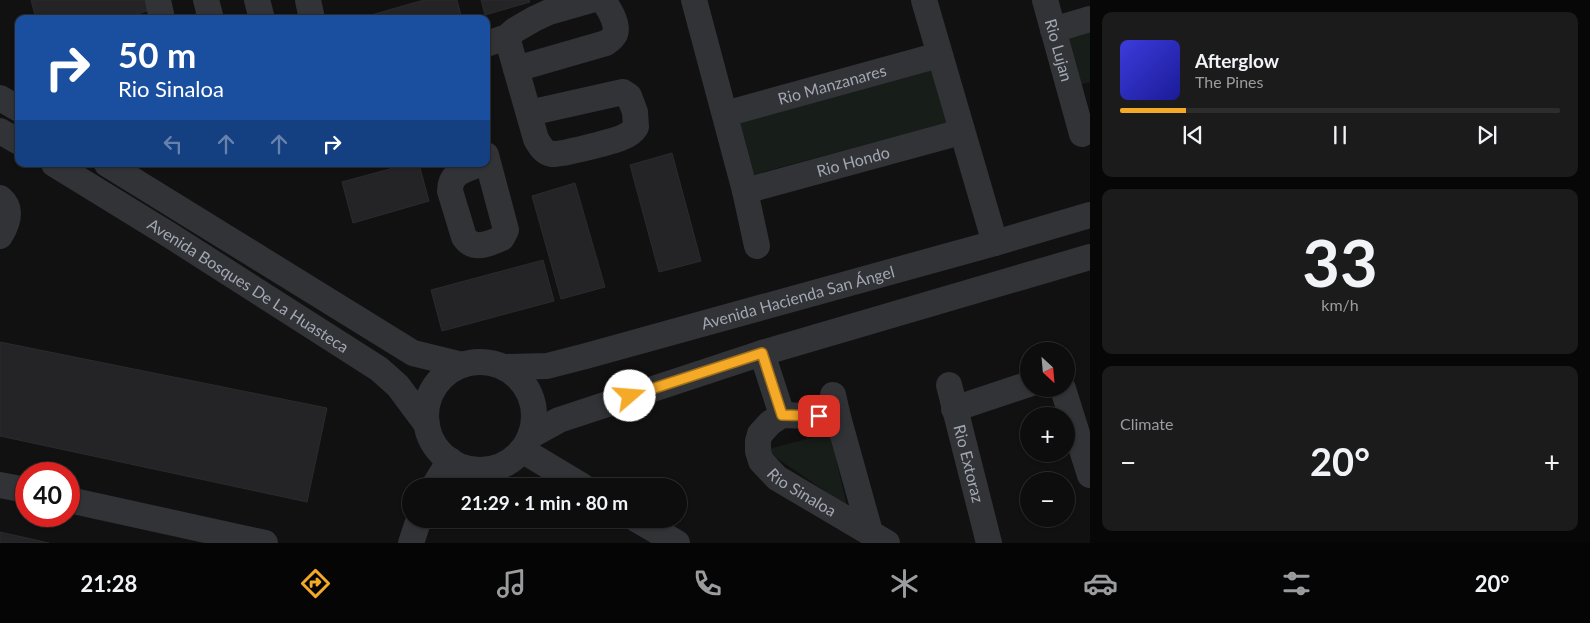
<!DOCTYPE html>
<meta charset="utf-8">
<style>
body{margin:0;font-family:Lato,sans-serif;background:#1b1b1c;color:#f1f3f6;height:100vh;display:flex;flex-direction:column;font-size:19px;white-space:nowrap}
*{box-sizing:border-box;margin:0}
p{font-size:16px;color:#9a9c9e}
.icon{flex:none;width:28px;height:28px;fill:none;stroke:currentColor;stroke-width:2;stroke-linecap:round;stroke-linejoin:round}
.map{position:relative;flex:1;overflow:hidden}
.sheet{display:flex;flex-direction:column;gap:12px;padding:12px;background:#070708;width:500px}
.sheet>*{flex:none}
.guide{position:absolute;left:15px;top:15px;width:475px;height:152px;border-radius:10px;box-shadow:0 1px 4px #0004,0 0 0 1px #2d2d2e;background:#1a4fa0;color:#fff;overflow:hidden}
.needle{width:32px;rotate:154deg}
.tools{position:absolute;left:1020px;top:342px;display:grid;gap:10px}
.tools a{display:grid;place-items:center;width:55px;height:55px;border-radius:50%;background:#0d0d0e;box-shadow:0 1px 4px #0004,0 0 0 1px #2d2d2e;font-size:25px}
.speed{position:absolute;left:15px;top:462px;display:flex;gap:10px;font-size:25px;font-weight:700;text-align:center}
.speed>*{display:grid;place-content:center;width:65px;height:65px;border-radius:50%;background:#0d0d0e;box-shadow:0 1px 4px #0004,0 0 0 1px #2d2d2e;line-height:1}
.speed .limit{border:8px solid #d22;background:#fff;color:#111}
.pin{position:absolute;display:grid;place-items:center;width:42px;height:42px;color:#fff;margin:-21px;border-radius:10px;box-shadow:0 2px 8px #0006}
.me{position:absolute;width:55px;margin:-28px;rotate:72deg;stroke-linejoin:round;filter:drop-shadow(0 0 4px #0008)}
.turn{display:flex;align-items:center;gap:18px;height:105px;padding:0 20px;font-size:22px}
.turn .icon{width:65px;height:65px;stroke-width:2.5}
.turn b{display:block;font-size:35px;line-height:42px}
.lanes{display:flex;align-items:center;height:48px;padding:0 20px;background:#0003;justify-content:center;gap:25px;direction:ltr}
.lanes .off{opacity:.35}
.big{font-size:38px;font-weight:700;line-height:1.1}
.sheet .tile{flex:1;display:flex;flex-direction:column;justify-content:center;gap:8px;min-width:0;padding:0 18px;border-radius:10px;background:#1b1b1c}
.sheet .dial{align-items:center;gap:0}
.dial b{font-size:65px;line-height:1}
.song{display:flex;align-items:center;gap:15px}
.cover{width:60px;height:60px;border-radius:8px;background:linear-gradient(135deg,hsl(240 70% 55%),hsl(240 70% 35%))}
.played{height:5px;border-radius:2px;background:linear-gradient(90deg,#f4a927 15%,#2d2d2e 15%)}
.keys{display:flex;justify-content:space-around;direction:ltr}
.heat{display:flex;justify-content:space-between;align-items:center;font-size:28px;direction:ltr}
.trip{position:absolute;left:402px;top:478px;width:285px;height:50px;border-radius:25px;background:#0d0d0e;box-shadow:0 1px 4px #0004,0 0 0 1px #2d2d2e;font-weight:700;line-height:50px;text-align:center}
.dock{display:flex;height:80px;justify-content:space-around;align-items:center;background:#050506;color:#9a9c9e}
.dock .icon{width:35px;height:35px}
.dock .active{color:#f4a927}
.dock b{font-size:22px;color:#f1f3f6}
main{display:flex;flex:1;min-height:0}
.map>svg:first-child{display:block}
</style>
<main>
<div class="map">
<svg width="1090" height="543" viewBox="0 0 1090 543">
<rect width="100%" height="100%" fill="#111112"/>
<g fill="#171d18">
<path d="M1090,26V82L1074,86L1060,34Z"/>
<path d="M935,67L950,122L752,175L737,120Z"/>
<path d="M830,433L847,506L765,450Z"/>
</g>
<g fill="#242426" stroke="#2b2b2e">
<path d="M31,0H151L154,9L120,19H36Z"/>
<path d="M424,0H457L462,19H357Z"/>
<path d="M481,0H529L530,2L485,15Z"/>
<path d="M672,153L701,261L659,272L630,165Z"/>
<path d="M408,164H419L429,201L353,223L342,182Z"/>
<path d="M575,183L605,287L561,299L532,196Z"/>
<path d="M543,260L554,301L442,331L431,290Z"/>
<path d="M0,342L327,408L307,502L0,436Z"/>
<path d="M0,532L49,543H0Z"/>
</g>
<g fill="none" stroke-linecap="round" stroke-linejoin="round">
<g stroke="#323337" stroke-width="26">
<path d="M158,0L162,19"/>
<path d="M206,0L211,19"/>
<path d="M257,0L262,19"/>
<path d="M308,0L312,19"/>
<path d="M694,0L745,191L757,246"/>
<path d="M924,0L995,243"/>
<path id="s1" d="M1045,0L1082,134"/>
<path d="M1053,30L1090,19"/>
<path d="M507,37L516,69L606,43C609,41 613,38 615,34C619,25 608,5 601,0"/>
<path d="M486,44L507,37L515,30L534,19L549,12L591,0"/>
<path d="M516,69L536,139C540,146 544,153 552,154C561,155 610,142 621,138C626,136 633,132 636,127L635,112L629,96L623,92L529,113"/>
<path d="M0,98L19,109"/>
<path id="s2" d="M725,114L939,55"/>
<path d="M0,131L19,142"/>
<path id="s3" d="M54,164L171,236L379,369L398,386L427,425"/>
<path d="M107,164L413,353L462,365"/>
<path d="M480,164C465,170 450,172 450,191L464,237C473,251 489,244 502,238L506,230L486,155"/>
<path id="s4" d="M745,191L961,132"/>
<path d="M0,198C13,209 8,223 0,236"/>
<path d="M762,353L782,415"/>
<circle cx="480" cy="416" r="54"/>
<path id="s5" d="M505,367L547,366L586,356L995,243L1090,215"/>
<path id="s6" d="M949,385L989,543"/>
<path d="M1063,389L1090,475"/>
<path d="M833,395L838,417L870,532"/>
<path d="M954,409L1029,384"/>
<path id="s7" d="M838,417L782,415L770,423L760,434L758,441V451L761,461L777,478L887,543"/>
<path d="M530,436L559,420L762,353L1090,257"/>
<path d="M522,450L582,486"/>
<path d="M0,485L26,490"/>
<path d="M434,486L450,460"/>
<path d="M69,500L265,543"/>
<path d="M636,519L677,543"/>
<path d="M411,543L419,519"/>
</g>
</g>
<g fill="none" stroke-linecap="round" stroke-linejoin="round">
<defs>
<path id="route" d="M630,396L762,353L782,415L819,416"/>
</defs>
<use href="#route" stroke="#9f6e19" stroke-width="12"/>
<use href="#route" stroke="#f4a927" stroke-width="9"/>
</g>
<g text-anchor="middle" stroke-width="5" stroke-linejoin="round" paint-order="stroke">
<g font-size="16" fill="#a2a8b3" stroke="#0c0c0d">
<text dy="6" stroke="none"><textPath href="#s1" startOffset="52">Rio Lujan</textPath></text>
<text dy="6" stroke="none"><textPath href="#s2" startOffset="111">Rio Manzanares</textPath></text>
<text dy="6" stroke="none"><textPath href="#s4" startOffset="112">Rio Hondo</textPath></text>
<text dy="6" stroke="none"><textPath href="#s3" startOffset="229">Avenida Bosques De La Huasteca</textPath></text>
<text dy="6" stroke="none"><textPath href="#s5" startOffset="302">Avenida Hacienda San Ángel</textPath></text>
<text dy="6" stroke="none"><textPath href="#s6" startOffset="81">Rio Extoraz</textPath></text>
<text dy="6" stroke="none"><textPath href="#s7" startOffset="165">Rio Sinaloa</textPath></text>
</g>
</g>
</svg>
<div class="tools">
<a><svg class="needle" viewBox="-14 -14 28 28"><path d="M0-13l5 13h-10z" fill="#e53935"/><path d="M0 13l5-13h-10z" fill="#9a9c9e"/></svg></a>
<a>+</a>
<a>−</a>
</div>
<div class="speed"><div class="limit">40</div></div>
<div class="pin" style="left:819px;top:416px;background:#d93025"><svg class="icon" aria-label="arrive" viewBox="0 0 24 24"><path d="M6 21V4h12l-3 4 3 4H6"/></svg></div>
<svg class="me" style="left:630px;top:396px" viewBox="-20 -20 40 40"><circle r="19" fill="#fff"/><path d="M0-13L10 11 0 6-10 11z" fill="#f4a927"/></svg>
<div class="trip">21:29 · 1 min · 80 m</div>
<div class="guide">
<div class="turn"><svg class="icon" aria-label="right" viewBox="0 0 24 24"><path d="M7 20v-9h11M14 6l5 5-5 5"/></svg><div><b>50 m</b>Rio Sinaloa</div></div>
<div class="lanes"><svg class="icon off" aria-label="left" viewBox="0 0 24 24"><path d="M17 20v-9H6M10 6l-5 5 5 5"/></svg><svg class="icon off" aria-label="ahead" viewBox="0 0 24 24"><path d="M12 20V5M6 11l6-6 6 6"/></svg><svg class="icon off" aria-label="ahead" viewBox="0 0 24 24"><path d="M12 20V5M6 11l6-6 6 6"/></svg><svg class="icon" aria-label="right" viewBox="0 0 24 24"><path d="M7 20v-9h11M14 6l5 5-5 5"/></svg></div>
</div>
</div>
<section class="sheet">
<div class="tile">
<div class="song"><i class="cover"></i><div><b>Afterglow</b><p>The Pines</p></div></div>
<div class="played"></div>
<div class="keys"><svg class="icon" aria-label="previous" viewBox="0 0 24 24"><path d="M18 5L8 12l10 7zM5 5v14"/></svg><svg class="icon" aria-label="pause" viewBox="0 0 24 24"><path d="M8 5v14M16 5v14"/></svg><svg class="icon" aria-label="next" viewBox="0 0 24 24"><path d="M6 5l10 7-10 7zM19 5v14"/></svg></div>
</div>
<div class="tile dial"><b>33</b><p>km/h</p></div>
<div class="tile"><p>Climate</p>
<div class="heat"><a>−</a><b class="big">20°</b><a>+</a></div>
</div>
</section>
</main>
<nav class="dock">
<b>21:28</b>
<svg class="icon active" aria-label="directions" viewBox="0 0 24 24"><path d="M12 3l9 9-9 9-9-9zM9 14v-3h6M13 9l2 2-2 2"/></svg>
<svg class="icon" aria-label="music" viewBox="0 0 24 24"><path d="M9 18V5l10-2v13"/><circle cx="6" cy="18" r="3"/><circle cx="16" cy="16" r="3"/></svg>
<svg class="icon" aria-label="phone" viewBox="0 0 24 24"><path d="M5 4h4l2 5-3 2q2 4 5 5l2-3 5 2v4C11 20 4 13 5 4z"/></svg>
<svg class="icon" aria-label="climate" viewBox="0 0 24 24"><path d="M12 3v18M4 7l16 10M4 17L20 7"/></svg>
<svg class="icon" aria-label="car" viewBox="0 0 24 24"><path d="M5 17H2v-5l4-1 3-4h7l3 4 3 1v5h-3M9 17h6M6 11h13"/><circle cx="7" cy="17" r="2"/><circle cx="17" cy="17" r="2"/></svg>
<svg class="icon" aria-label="filters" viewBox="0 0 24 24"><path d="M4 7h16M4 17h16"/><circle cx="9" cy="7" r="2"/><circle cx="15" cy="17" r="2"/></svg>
<b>20°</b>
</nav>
